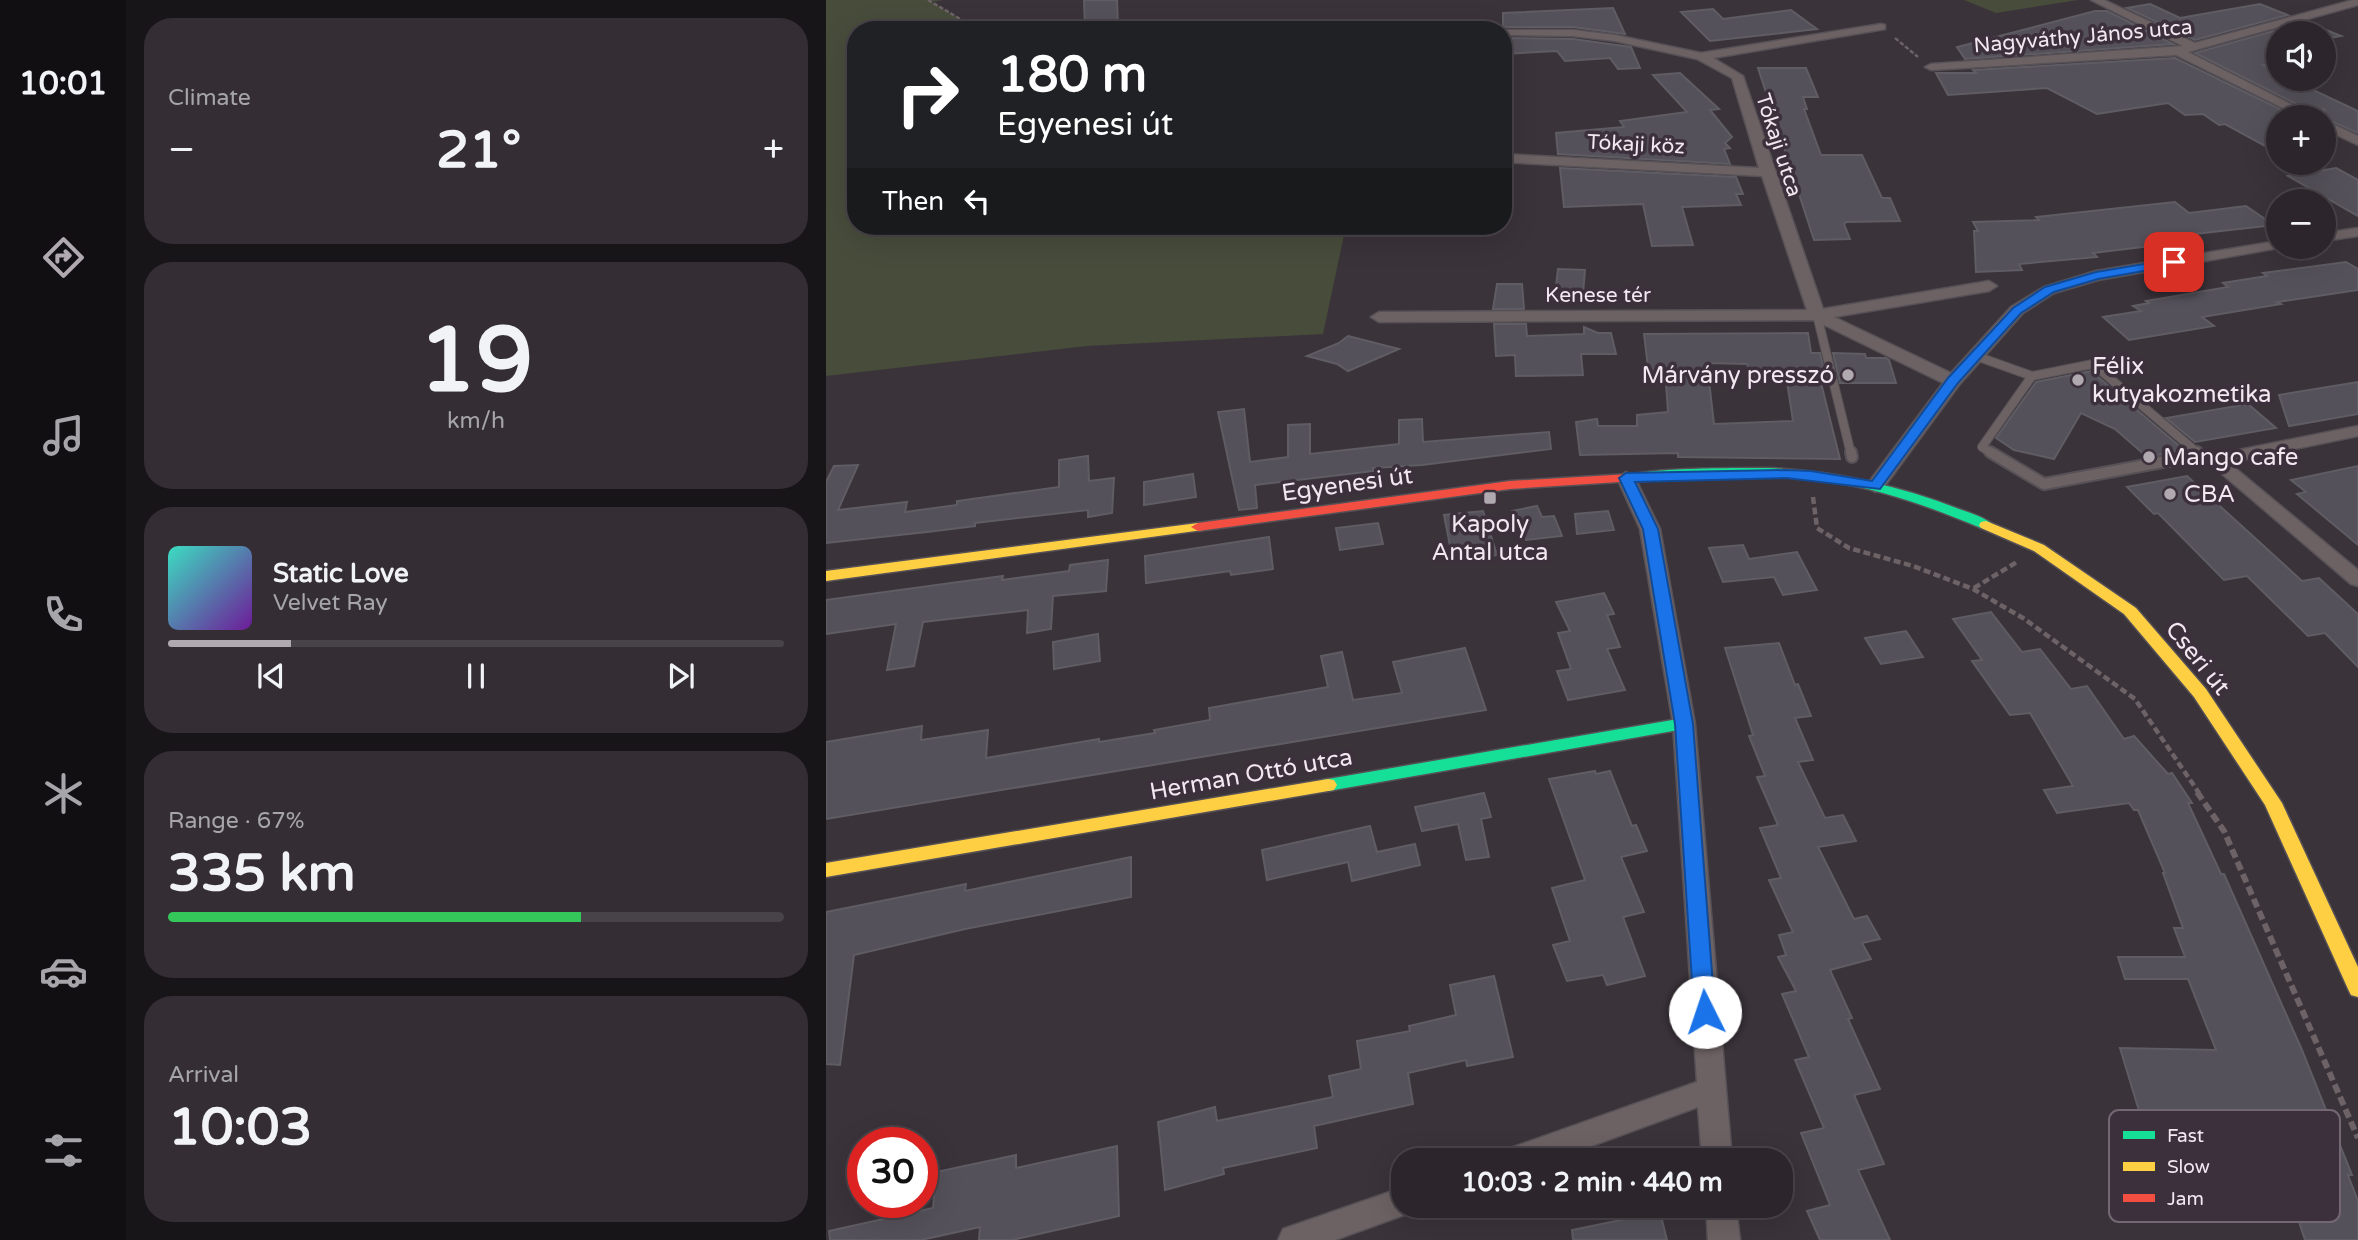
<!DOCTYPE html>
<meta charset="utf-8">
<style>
body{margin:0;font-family:"Varela Round",sans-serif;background:#342e34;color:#f1f3f6;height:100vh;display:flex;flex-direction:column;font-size:26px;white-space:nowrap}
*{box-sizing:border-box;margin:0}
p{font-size:23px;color:#a6a5a9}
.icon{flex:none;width:38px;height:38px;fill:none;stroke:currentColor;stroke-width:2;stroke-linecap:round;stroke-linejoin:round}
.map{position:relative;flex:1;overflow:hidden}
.drawer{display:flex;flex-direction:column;gap:18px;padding:18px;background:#181518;width:700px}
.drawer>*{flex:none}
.hud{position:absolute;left:21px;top:21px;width:665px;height:214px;border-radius:28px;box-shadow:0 7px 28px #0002,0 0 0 2px #484348;background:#202124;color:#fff;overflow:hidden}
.fabs{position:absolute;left:1440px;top:21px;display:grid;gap:14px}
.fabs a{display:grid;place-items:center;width:70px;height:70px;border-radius:50%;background:#2c262c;box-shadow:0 7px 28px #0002,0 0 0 2px #484348;font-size:35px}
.speed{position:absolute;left:21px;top:1127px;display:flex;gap:14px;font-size:35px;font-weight:700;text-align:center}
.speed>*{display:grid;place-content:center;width:91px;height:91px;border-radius:50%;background:#2c262c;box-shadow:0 7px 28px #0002,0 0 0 2px #484348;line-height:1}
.speed .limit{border:10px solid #d22;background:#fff;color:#111}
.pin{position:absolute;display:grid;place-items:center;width:60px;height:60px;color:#fff;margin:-30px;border-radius:14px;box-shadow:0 4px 10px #0006}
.me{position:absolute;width:77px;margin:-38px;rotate:356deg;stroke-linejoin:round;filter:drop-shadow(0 0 5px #0008)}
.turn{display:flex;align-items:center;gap:24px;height:147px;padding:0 35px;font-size:32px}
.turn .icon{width:91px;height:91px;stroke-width:2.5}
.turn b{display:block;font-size:49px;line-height:60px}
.then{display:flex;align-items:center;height:66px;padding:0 35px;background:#0003;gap:14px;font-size:26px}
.big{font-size:52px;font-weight:700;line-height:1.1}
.drawer .widget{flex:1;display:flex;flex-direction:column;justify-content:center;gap:10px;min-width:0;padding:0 24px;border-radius:28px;background:#342e34}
.drawer .dial{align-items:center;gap:0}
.dial b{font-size:91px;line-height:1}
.song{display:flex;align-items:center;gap:21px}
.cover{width:84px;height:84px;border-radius:10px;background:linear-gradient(135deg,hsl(170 70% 55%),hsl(280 70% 35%))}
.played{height:7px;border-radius:4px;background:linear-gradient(90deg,#b1a9b0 20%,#484348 20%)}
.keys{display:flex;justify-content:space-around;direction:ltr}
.heat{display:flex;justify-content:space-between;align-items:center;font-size:38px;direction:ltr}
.charge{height:10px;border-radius:5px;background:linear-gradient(90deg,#34c759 67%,#484348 0)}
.trip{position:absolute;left:565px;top:1148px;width:402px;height:70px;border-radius:28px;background:#2c262c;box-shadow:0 7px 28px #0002,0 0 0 2px #484348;font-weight:700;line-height:70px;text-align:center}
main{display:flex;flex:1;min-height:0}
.tabs{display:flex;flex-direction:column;width:126px;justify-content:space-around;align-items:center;background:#120f12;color:#a6a5a9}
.tabs .icon{width:49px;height:49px}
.tabs .current{color:#b1a9b0}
.tabs b{font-size:32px;color:#f1f3f6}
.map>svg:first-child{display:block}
</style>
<main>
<nav class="tabs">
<b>10:01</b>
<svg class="icon current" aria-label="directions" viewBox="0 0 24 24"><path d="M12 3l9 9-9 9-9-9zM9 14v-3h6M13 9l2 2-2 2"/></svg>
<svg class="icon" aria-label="music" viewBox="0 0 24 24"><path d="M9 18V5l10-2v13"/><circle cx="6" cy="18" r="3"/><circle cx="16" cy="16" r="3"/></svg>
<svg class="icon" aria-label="phone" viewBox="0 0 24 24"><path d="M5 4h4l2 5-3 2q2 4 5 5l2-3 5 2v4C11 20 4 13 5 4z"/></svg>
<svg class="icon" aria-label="climate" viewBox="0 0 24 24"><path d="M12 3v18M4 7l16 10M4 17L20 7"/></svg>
<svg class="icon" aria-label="car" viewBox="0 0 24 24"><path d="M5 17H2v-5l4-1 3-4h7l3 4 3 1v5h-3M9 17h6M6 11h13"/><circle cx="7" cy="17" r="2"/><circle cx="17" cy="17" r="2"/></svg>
<svg class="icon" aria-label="filters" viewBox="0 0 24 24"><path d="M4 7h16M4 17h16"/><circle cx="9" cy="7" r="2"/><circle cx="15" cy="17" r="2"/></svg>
</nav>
<section class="drawer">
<div class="widget"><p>Climate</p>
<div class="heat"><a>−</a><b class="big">21°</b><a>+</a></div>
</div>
<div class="widget dial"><b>19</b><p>km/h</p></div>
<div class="widget">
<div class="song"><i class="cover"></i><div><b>Static Love</b><p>Velvet Ray</p></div></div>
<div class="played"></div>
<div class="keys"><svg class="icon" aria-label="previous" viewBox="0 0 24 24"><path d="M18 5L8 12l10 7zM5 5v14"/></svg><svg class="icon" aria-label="pause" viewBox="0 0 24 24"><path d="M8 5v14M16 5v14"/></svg><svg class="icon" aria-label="next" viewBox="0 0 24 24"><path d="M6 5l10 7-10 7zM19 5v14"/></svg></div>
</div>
<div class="widget"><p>Range · 67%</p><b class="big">335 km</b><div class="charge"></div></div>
<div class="widget"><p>Arrival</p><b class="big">10:03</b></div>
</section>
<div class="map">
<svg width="1532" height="1240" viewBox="0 0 1532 1240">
<rect width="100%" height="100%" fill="#3a333a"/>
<g fill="#474c3b">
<path d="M0,0H117L105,2L153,30H30V226H520L497,334L261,346L0,376Z"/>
<path d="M1138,0H1252L1170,13Z"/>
</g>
<g fill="#54515a" stroke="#5f5c63" stroke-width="2" fill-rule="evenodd">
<path d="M258,0H291L292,26L259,29Z"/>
<path d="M1324,4L1354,18L1434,4L1462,15L1369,40L1301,8Z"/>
<path d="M787,8L799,34L747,27H677V13Z"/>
<path d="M887,9L897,19L965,10L991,29L884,41L855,12Z"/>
<path d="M1269,11H1281L1347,44L1139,59L1131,47Z"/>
<path d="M1480,22L1515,36L1498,39V33H1452V63L1437,65L1452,73V79H1464L1532,111V133L1498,118V109L1484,111L1369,53Z"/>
<path d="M677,38L747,39L805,47L814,68L792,69L784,58L739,61L731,51L677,54Z"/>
<path d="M1349,58L1464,114L1452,116V153L1399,124L1393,125L1377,114L1359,115L1342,103L1271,114L1221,88L1122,95L1110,73H1150L1147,70Z"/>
<path d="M932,68H980L992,97H977L981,109H978L995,155H1036L1056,198H1064L1074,221L1020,222L1018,224L1024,239L988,240Z"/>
<path d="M854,73L893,109L884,110L906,137L899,143L904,148L898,149L904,164L732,154L730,133L798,127L794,121L861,112L827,75Z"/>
<path d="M734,168L910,177L917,194H910L915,205L856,207L867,245L826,246L817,204L738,207Z"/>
<path d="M1510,168L1532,180V216L1462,176Z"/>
<path d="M1349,202L1363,213L1420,206L1448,225L1351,236L1358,242L1267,253L1271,257L1193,264L1196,270L1150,272L1148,231H1152L1147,222L1213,220L1210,217Z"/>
<path d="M1520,262L1532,269V290L1451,302L1455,304L1376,317L1388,326L1303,340L1277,317L1315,311L1307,306L1323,303L1320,301L1402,287L1397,283L1441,276L1437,273Z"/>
<path d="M732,269L759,270L757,294H729Z"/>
<path d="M671,284H696L698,309H667Z"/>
<path d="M668,324H700L701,336L758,334V327L772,333H785L790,354H755L757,375L690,376L689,355L670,356Z"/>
<path d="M982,333L985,353H994L1001,383H995L1014,459L852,457V453L754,455L750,422L771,419L772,426H811V415L842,412L840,383L824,384L818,334ZM881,363L921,364L926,376L960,375L967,421L888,424Z"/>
<path d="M522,336L573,349L522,371L511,364L481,356L513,343Z"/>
<path d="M1007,353L1039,354L1040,358H1060L1063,360L1070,383H1014Z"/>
<path d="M1265,371L1358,450L1321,457L1289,429L1255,413L1228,459L1188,450L1170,438L1210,382Z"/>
<path d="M1532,382V414L1463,426L1453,395Z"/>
<path d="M1422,404L1450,428L1369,442L1340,418Z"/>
<path d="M418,409L424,462L462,457V425L484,424V454L573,444V420L596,419L597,442L723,432L725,449L596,465L547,468V471L429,485L431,508L413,510L392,412Z"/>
<path d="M262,456L263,481L288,478L286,513L262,517V510L149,523V526L101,532L0,543V482L8,466L32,465L12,510L81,502L79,512L131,505V501L233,487V460Z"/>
<path d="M1532,466V545L1471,494L1480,492L1465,480Z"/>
<path d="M367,474L370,497L318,505V482Z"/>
<path d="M1361,476L1476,581L1493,578L1532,614V667L1499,633L1482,636L1421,576L1398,580L1332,513L1328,514L1301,487Z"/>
<path d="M711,506L716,517L728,516L736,536L700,540L686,511Z"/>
<path d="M657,511L671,555L648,559L643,544L624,546L618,515Z"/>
<path d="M782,511L788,530L751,534L749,514Z"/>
<path d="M552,523L557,544L514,550L510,528Z"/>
<path d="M443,537L447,569L405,575L404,571L320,583L319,556Z"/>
<path d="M917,545L923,559L971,552L991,590L957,595L948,577L897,582L883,548Z"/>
<path d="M282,560L280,591L227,596L225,629L201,633L202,610L97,622L88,666L61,670L70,624L0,634V600L177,576L176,580L243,571L244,565Z"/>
<path d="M778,593L788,614L781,615L794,647L781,649L799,690L742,700L731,671L745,669L732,633L744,631L730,602Z"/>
<path d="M1165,612L1196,652L1214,649L1245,689L1261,686L1298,739L1308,736L1342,774L1346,773L1366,803H1362L1395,874H1398L1476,1050L1526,1175H1522L1532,1201V1240H1479L1457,1173H1450L1440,1144L1318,1141L1311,1114H1314L1294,1048L1390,1050L1362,979H1299L1292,957H1359L1348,928H1357L1337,873H1339L1312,810H1308L1303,803L1231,813L1218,790L1247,786L1204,713L1184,715L1146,661L1156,660L1127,619Z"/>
<path d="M1080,631L1097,657L1055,664L1039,638Z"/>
<path d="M272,634L274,661L228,669L227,642Z"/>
<path d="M953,643L969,685L972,684L985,716L969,718L987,760L972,762L999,818L1017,815L1030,841L992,847L1028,919L1041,916L1054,939L1036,943L1045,959L1004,970L1026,1018L1022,1019L1054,1089L1028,1095L1058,1164L1032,1170L1064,1240H994L981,1211L1004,1205L975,1133L998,1128L969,1060L983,1057L956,994L970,991L952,957L960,955L953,935L967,932L943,880L955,878L934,828L952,825L931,777L939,776L923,736L927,735L899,648Z"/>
<path d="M639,648L660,710L0,819V742L96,726L95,740L162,730L160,758L273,739V742L329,733L328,730L384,720L383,708L502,687L495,656L516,652L527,700L576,693L567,662Z"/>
<path d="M769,771L770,774L784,771L806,826L810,825L821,851L795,857L818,912L797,917L819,976L781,985L777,975L741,981L727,945L744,941L726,888L759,880L723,779Z"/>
<path d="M658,793L665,817L655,819L663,857L640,860L632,824L596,831L589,807Z"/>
<path d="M544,826L551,852L589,844L594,865L526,881L522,862L441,880L436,850Z"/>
<path d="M305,857V897L139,929L28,955L14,1065L0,1064V912L140,884L139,891Z"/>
<path d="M668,976L687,1057L641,1066L640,1060L582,1073L587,1104L488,1126L491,1148L397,1168L398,1174L339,1190L332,1122L389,1107L391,1121L507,1097L503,1076L535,1069L531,1041L584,1031L583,1026L630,1015L624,985Z"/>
<path d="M291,1146L293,1216L186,1240H153L154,1227L95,1240H4L3,1231L107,1208L110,1172L190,1155V1168Z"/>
<path d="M834,1212L841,1240H747L746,1230Z"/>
</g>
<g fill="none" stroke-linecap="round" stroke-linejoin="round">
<defs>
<g id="lane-far1">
<path d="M991,315L1025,454"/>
<path d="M1150,356L1206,376"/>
<path d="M1167,454L1156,447L1206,376L1267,364L1373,454"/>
</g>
<g id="lane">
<path d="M1025,452L1026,457"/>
<path d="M1164,452L1218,484L1374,455L1371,452"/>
</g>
<g id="street">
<path d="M1265,0H1278L1369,43L1527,0H1532V5L1362,52L1490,117H1475L1350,55L1105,70L1099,67L1105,64L1357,46Z"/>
<path d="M1055,24L1059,25V29L887,58L917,76L997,309L1163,281L1171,286L1163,291L1008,317L1125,373L1185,307L1218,287L1270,271L1452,241V247H1458L1272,280L1228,293L1197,313L1133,385L1056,490L1049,492L1040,486L1117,383L988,320L553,322L545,317L553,312L981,310L936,176L677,162V154L933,168L906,78L871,59L789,41L747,36L677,35V30H673H747L789,35L875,53Z"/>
<path d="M1498,120L1532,136V145L1498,129Z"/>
<path d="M1532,228V236L1498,241V233Z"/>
<path d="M1532,426V436L1420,459L1409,468L1532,570V586L1525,584L1389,468L1408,451Z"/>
<path d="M800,472L809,478L834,529L869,724L906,1160H876L872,1107L727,1160H675L679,1150L871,1082L847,724L814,529L791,478Z"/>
<path d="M578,1187V1206H591L589,1211L509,1240H452L457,1229Z"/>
<path d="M880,1206H910L914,1240H882Z"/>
</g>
<g id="fast">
<path d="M942,468C1008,471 1071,485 1133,509C1144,513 1159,517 1167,525L1165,528H1155C1107,508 1058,490 1007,482C940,472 871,477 804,482L797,478C810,467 919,468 942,468Z"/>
<path d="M858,718L864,720L867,724L864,728L502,791L496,790L493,785L496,780L502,779Z"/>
</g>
<g id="slow">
<path d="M1160,521L1218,545L1310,608L1380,689L1456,803L1532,967V997L1525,995L1522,989L1439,805L1368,697L1298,614L1208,551L1155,528L1153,525L1155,522Z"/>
<path d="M372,523L379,527L377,530L0,581V571Z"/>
<path d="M502,779L508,780L511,785L508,790L0,877V863Z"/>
</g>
<path id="jam" d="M804,474L809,475L811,478L809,481L684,489L372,531L365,527L372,523L684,481Z"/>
</defs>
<use href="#lane-far1" stroke="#565156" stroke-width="10"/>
<use href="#lane" stroke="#565156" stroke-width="14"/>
<use href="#street" stroke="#565156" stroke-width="3"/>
<use href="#fast" stroke="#565156" stroke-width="3"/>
<use href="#slow" stroke="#565156" stroke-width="3"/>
<use href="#jam" stroke="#565156" stroke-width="3"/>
<g stroke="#6d6366" stroke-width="2.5" stroke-dasharray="4.5 2" stroke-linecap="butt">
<path d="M102,0L153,30"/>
<path d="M1069,38L1092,57"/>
</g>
<g stroke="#6d6366" stroke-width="4.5" stroke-dasharray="7 3.5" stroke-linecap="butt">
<path d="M987,497L991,528L1023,548L1087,566L1147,589L1197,618L1309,699L1373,793"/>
<path d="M1148,588L1191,562"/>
</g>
<path stroke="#6d6366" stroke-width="6" stroke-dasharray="9 4.5" stroke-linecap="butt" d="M1371,792L1398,831L1532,1138"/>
<use href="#lane-far1" stroke="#6d6263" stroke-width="8"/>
<use href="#lane" stroke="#6d6263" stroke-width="10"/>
<use href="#street" fill="#6d6263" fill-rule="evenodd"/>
<use href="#fast" fill="#16e098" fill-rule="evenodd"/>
<use href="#slow" fill="#ffcf43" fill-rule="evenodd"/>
<use href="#jam" fill="#f24e42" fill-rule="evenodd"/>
</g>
<path fill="#1a73e8" stroke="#114b97" stroke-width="2" d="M1348,259L1354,262L1352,265L1272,279L1228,292L1195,313L1132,383L1054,489L960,478L809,482L832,529L867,724L889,1012L886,1018L879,1020L871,1018L868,1012L849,724L817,529L793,478L800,473L960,470L985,471L1046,481L1122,378L1187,308L1219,287L1270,272Z"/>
<g fill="#b1a9b0" stroke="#3d303d" stroke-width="2.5">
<circle cx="1022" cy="375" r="7"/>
<circle cx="1252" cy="380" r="7"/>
<circle cx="1323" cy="457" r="7"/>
<circle cx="1344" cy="494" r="7"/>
<rect x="657" y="491" width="14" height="14" rx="3.5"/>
</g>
<g text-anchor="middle" stroke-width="7" stroke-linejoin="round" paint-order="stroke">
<g font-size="21" fill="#f1e8f0" stroke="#3d303d">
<text transform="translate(1257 36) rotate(-5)" y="7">Nagyváthy János utca</text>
<text transform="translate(810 144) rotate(3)" y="7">Tókaji köz</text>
<text transform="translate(953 145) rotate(72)" y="7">Tókaji utca</text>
<text x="772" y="302">Kenese tér</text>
</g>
<g font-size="24" fill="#f1e8f0" stroke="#3d303d" text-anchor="start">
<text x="1266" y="374">Félix<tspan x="1266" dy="28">kutyakozmetika</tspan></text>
<text x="1008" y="383" text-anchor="end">Márvány presszó</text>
<text x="1337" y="465">Mango cafe</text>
<text x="1358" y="502">CBA</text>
<text x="664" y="532" text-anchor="middle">Kapoly<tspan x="664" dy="28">Antal utca</tspan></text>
</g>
<g font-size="24" fill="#f1e8f0" stroke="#3d303d">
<text transform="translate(521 484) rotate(-8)" y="8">Egyenesi út</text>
<text transform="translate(1372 658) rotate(51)" y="8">Cseri út</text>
<text transform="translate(425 774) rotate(-10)" y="8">Herman Ottó utca</text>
</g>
</g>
<rect x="1283" y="1110" width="231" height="112" rx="10" fill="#3d303d" stroke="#736773" stroke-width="2"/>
<rect x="1297" y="1131" width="32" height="8" fill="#16e098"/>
<rect x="1297" y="1162" width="32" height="9" fill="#ffcf43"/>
<rect x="1297" y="1194" width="32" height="8" fill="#f24e42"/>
<g font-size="19" fill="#f1e8f0">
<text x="1341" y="1142">Fast</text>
<text x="1341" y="1173">Slow</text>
<text x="1341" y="1205">Jam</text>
</g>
</svg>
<div class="fabs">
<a><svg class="icon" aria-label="sound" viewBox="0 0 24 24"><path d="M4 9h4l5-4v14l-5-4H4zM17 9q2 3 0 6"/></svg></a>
<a>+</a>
<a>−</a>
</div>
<div class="speed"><div class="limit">30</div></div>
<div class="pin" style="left:1348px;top:262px;background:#d93025"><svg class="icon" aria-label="arrive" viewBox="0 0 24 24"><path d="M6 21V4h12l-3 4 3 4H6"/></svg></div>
<svg class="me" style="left:879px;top:1012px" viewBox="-20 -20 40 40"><circle r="19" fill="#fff"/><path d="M0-13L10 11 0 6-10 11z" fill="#1a73e8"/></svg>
<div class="trip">10:03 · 2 min · 440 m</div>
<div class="hud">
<div class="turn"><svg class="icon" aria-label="right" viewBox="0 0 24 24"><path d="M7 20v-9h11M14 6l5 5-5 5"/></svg><div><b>180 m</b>Egyenesi út</div></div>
<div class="then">Then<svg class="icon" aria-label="left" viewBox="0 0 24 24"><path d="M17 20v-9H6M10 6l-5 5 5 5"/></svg></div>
</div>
</div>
</main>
